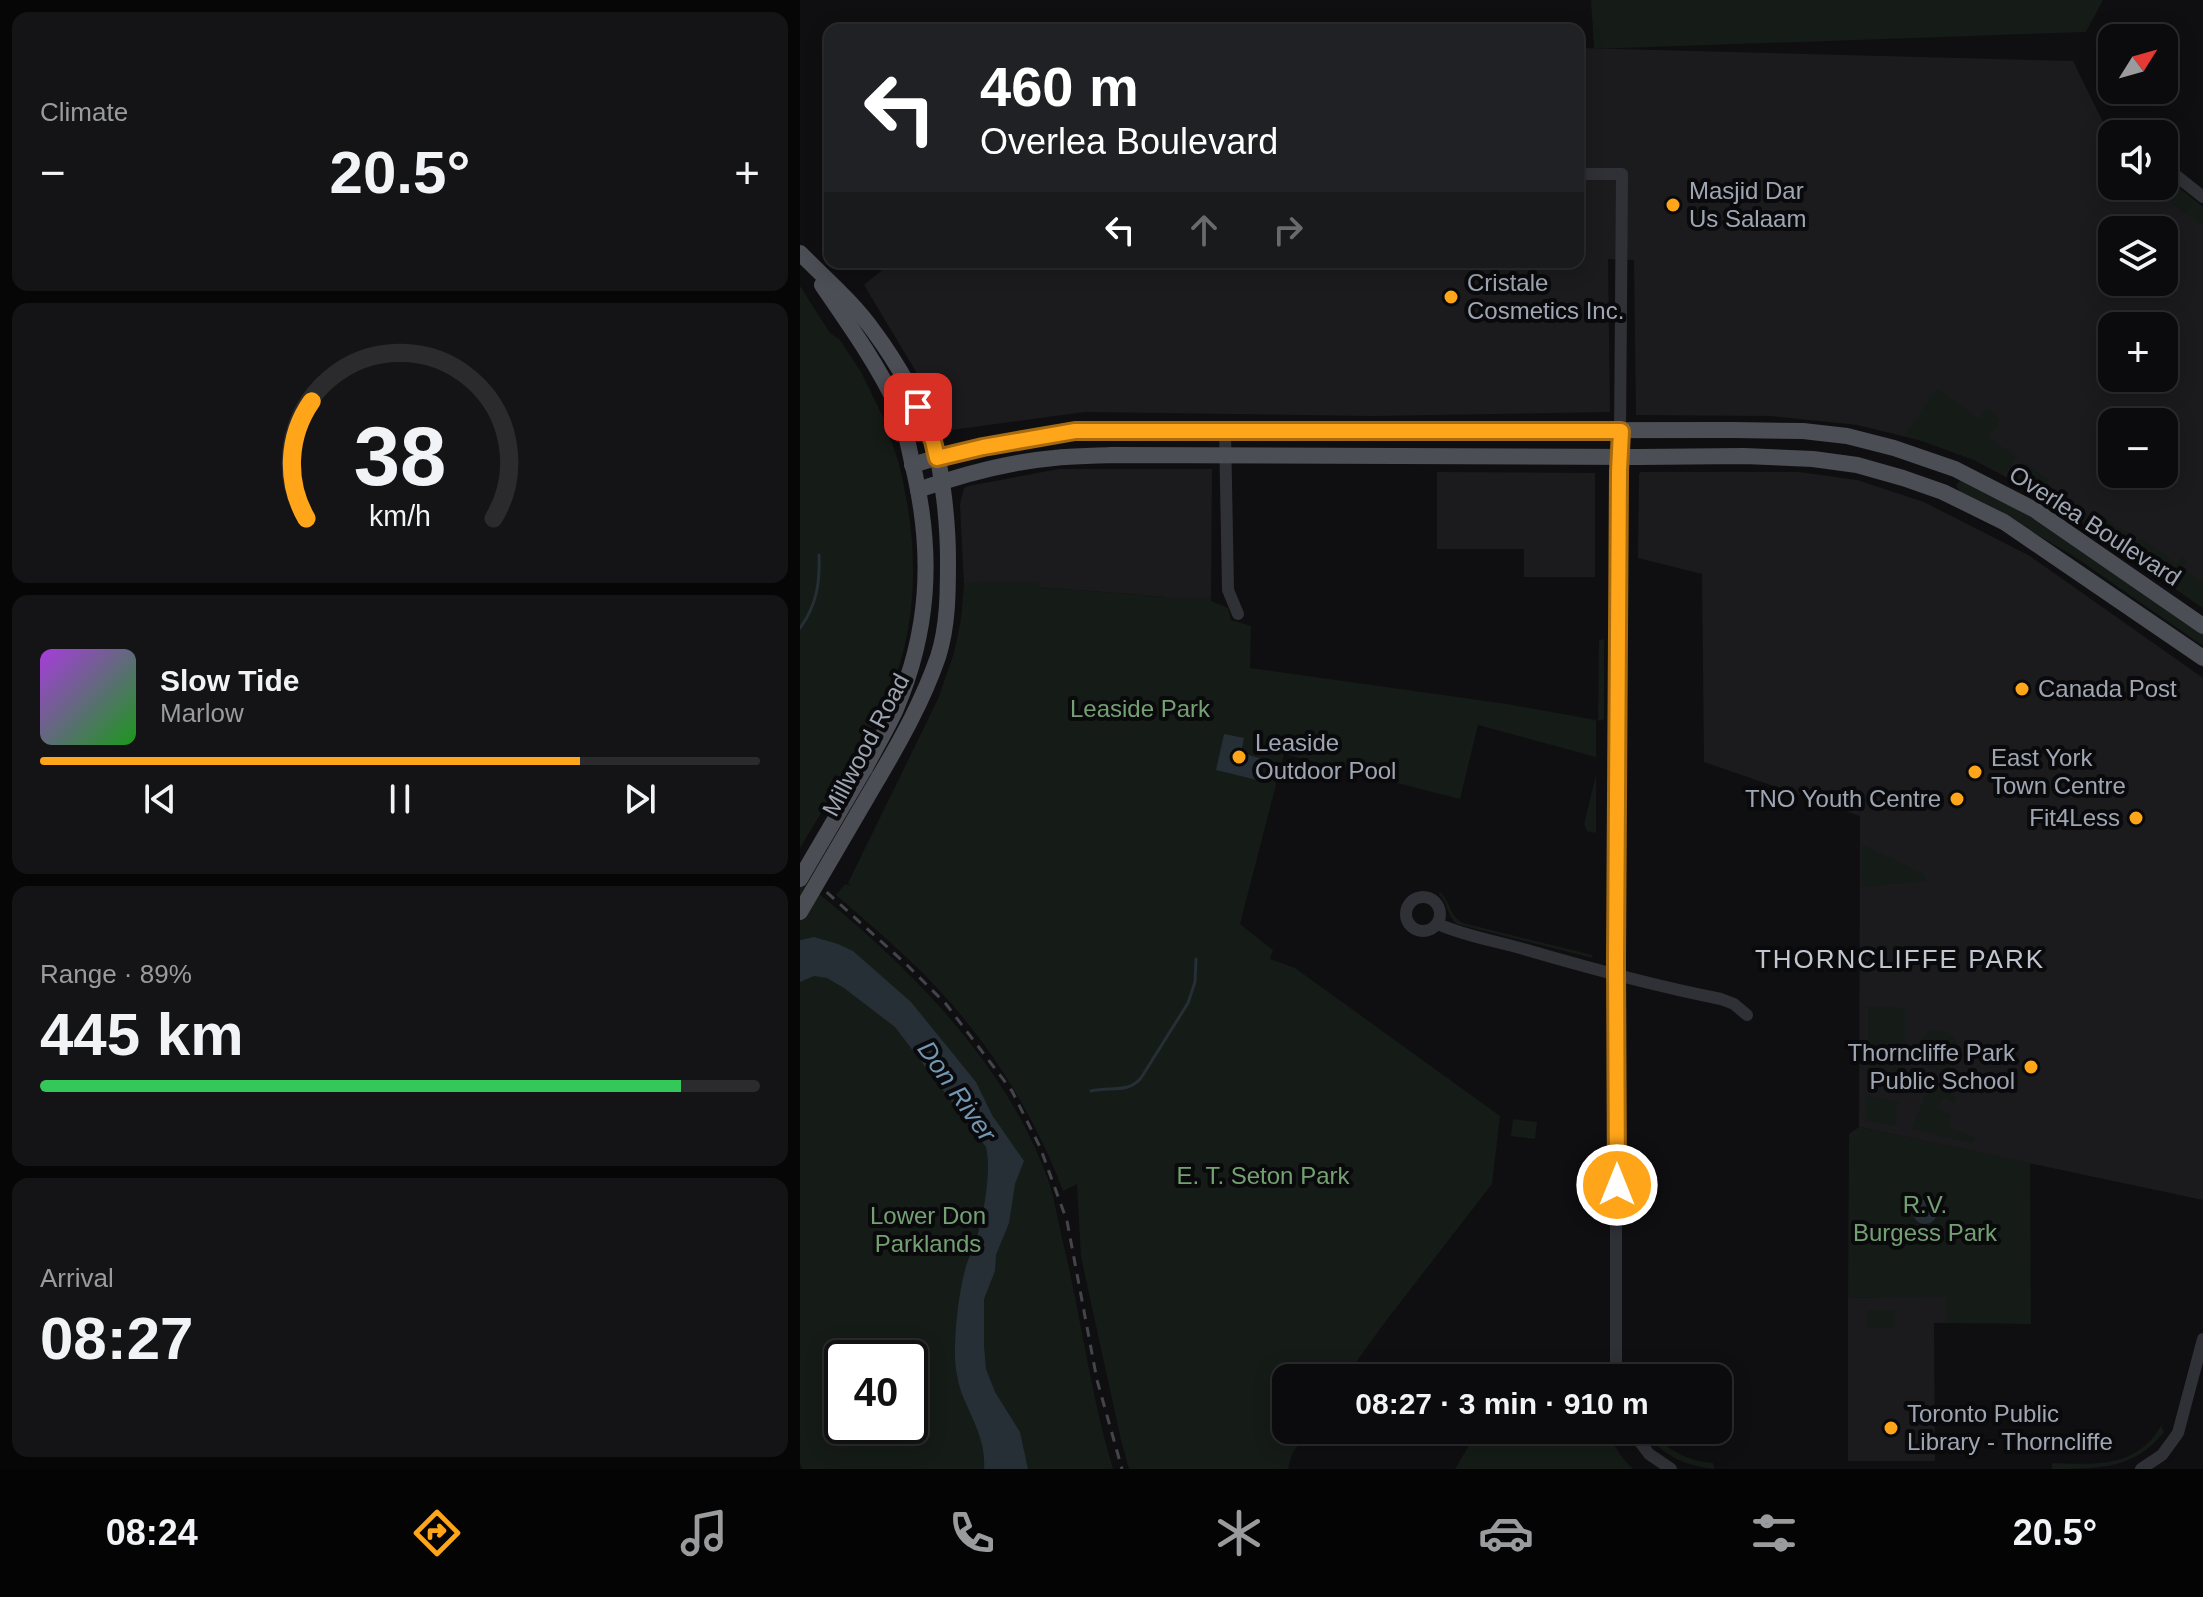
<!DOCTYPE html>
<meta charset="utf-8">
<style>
body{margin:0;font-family:Helvetica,sans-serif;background:#141416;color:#f1f3f6;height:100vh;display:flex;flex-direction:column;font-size:30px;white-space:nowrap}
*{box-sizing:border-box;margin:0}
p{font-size:26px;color:#9a9b9d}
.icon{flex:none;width:44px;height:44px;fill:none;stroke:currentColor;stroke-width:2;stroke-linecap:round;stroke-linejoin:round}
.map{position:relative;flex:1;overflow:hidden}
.panel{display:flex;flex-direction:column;gap:12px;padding:12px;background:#060607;width:800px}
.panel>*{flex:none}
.top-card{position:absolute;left:24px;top:24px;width:760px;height:244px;border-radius:16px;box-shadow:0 4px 20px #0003,0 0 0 2px #2b2b2e;background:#202124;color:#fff;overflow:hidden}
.needle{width:52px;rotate:53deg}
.fabs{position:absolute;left:1298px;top:24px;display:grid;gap:16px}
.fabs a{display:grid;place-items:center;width:80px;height:80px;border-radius:16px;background:#0b0b0d;box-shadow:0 4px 20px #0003,0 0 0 2px #2b2b2e;font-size:40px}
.speed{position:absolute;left:24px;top:1340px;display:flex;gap:16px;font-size:40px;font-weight:700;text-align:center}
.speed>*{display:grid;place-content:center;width:104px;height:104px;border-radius:50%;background:#0b0b0d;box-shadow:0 4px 20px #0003,0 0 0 2px #2b2b2e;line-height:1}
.speed .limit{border:4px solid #111;border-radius:12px;background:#fff;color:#111}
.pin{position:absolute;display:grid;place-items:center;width:68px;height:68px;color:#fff;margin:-34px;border-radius:16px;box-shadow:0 4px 12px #0006}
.me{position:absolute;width:88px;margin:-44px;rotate:0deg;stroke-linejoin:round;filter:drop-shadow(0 0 6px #0008)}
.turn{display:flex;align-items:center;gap:28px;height:168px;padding:0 24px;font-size:36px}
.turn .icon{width:104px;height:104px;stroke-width:2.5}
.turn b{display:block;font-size:56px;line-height:68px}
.lanes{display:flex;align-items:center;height:76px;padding:0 24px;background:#0003;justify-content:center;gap:40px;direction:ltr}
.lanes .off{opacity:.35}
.big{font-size:60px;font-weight:700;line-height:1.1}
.panel .widget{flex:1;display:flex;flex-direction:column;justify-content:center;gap:12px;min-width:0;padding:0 28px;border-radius:16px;background:#141416}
.panel .dial{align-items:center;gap:0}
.dial svg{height:208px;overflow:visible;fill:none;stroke:#2b2b2e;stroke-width:7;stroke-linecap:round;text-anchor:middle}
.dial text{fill:#f1f3f6;stroke:none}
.song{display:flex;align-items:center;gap:24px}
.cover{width:96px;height:96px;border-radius:12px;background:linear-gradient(135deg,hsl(280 70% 55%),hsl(120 70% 35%))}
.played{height:8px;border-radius:4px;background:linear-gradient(90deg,#ffa519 75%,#2b2b2e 75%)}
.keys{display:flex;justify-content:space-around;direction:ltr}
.heat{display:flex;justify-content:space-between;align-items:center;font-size:44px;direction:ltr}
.charge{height:12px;border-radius:6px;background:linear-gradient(90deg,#34c759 89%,#2b2b2e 0)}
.trip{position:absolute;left:472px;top:1364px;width:460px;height:80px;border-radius:16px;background:#0b0b0d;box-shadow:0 4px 20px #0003,0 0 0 2px #2b2b2e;font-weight:700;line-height:80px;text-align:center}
.dock{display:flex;height:128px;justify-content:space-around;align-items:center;background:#040405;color:#9a9b9d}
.dock .icon{width:56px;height:56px}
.dock .on{color:#ffa519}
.dock b{font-size:36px;color:#f1f3f6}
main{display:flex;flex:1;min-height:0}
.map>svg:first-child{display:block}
</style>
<main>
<section class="panel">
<div class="widget"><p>Climate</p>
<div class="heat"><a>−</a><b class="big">20.5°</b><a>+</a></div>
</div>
<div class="widget dial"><svg viewBox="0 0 100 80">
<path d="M14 69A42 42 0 1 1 86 69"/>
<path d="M14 69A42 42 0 0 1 16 24" stroke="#ffa519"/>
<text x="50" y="56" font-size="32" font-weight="700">38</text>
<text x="50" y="72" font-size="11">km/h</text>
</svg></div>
<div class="widget">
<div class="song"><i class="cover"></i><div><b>Slow Tide</b><p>Marlow</p></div></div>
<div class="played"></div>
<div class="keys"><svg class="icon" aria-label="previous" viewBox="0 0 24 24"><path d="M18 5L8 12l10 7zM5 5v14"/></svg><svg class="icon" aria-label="pause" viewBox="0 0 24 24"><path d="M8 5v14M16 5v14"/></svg><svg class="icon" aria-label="next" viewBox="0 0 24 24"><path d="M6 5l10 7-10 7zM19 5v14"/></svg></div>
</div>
<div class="widget"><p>Range · 89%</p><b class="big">445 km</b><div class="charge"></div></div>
<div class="widget"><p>Arrival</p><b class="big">08:27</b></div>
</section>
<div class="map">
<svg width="1403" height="1469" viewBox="0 0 1403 1469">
<rect width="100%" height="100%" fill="#0f0f11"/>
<g fill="#1b1b1e" fill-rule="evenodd">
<path d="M778,48L1273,61L1308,132L1312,135V186H1364V176L1403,207V608L1238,494L1174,460L1127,442L1057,425L970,416L836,415L834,260L808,259L810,412L571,416L285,412L151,430L64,285L92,262H778ZM1312,230H1364V282H1312ZM1312,326H1364V378H1312ZM1312,422H1364V474H1312Z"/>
<path d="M259,469H412L411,597H366L238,587L237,581L164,584L160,504L164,488L168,486Z"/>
<path d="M637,472L795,473V577H724V549H637Z"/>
<path d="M841,472H999L1057,480L1124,502L1230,556L1403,678V1200L1059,1127L1060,816L904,762L902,574L838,558L839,474Z"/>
<path d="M1145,1295V1323H1134L1135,1461H1048V1298Z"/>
</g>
<g fill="#151b16" fill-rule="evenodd">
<path d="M791,0H1303L1286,32L794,49Z"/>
<path d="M1364,176L1403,207V226L1346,186H1364Z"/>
<path d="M0,286L30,333L40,340L61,372L85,421L82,422C97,448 103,479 108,509C118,567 114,641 88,694C63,747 30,797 0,848Z"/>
<path d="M1138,389L1179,419L1186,409L1201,419L1189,438L1217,457L1203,475L1174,460L1105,435L1133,393Z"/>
<path d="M1224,462L1249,480L1238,494L1211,479Z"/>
<path d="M1161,479L1208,500L1403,633V646L1275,557L1207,517L1160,492L1156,485Z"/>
<path d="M1272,505L1291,518L1296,511L1338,541L1344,540L1377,564L1382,557L1387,560L1382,568L1403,582V608L1266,513Z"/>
<path d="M191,581H238L239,587L366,597H411V601L428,608L431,620L451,626L450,668L707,704L796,720V757L678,725L660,799L484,754L440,924L473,950L470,959L495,968L700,1116L692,1184L582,1326L545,1378H486V1430H508L492,1454L488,1469H329L321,1440L281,1257L277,1184L263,1191C236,1120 199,1058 149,1001C115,962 75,929 36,895L45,884L51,886L48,883L138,699L154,653L161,619L164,584Z"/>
<path d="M804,639V719L798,721L799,640Z"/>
<path d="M796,775V833L787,831L784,824Z"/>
<path d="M1062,845L1124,874L1126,881L1062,887Z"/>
<path d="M0,879C101,957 208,1062 250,1185C255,1202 258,1221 262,1238C281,1315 290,1393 313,1469H2L0,1463V953L7,939L0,940ZM42,1358H110V1426H42Z"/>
<path d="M640,892C651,902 649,916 663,923L792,955L793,958L657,924C647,916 648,903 639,894Z"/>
<path d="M1068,1007L1105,1008V1078L1068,1077Z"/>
<circle cx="1138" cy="1050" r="20"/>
<path d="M1130,1085L1157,1097L1154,1103L1143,1098L1138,1109L1151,1115L1149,1121L1150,1127L1176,1138L1173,1143L1111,1129Z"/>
<path d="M1066,1097L1099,1101L1095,1126L1066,1120Z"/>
<path d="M713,1119L737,1122L735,1139L711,1136Z"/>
<path d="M1059,1127L1230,1163L1231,1324L1145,1323V1298H1125L1124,1295L1120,1297L1048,1298L1049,1134Z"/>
<rect x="1067" y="1310" width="28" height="18"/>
<path d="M1361,1426L1364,1432C1335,1469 1298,1469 1252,1469V1463C1294,1464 1336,1469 1361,1426Z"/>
<path d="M678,1430H805L821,1456L833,1469H655Z"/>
<path d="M843,1430H850C866,1450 888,1461 913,1463L914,1469C885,1466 860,1454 843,1430Z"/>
</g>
<g fill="#252f35">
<path d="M424,734L444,738L441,753L463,759L457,780L416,770Z"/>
<path d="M14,937L38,944L53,951L111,1002L176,1082L192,1115L224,1161L215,1184L209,1223L196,1255L195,1271L184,1299V1346L186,1369L195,1392L220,1432L228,1469H184C186,1443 174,1422 164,1399C157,1383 154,1362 155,1345C156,1319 159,1292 166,1266C168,1258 173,1251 175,1244C183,1219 192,1171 186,1147L95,1027L44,988L27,978L14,976L0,982V940Z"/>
<circle cx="1125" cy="1212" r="12"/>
</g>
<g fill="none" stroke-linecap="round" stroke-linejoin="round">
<g stroke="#252f35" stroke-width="3">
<path d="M0,628C17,605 20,582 19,555"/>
<path d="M291,1091C309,1086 328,1094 341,1078L388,1003L395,982L396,959"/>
</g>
<g stroke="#303136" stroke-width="12">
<path d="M1342,128L1343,134"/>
<path d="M1364,166L1403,197"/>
<path d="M778,174H822L816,961V1378"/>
<path d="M425,430L428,590L438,614"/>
<circle cx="623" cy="914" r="17"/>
<path d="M638,924C667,937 697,941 727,950C792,969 855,986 921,999L934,1004L947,1015"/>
<path d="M831,1430L849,1454L871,1469"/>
<path d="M1341,1469L1362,1455L1378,1433L1403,1339"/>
</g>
<g stroke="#4c4e55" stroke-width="16">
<path d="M0,253C26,279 54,303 75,333C95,360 123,407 133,440C143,473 148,525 148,560C148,592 148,626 138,657C123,700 102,738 79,777"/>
<path d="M22,285C48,323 76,362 96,404C106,427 109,451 115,475C133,557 129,631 96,709C87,729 75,749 65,768"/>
<path d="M112,465L153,453L275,431L933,430L1003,431L1047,436L1094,448L1155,469L1235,510L1403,626"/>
<path d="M118,490C161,475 208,462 254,458C272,456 292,456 311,455L838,457L944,456L1013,459L1057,465L1103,478L1143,492L1204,522L1403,658"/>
</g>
<path stroke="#43454b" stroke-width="3" stroke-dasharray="10 8" stroke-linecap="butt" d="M0,868L106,964L146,1004L212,1091L240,1147L267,1221L297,1380L322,1469"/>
<g stroke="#4c4e55" stroke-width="16">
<path d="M0,879L65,768"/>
<path d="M0,912L79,777"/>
</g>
</g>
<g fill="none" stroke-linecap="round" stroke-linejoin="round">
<defs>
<path id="route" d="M118,407L133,441L137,458L183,447L275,431H821L819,471L816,961L817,1185"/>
</defs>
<use href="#route" stroke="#a66b10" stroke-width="20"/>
<use href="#route" stroke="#ffa519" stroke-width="14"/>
</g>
<g fill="#ffa519" stroke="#0a0a0c" stroke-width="3">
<circle cx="873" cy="205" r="8"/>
<circle cx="651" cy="297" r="8"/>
<circle cx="1222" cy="689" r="8"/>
<circle cx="439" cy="757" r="8"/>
<circle cx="1175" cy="772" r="8"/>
<circle cx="1157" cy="799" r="8"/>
<circle cx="1336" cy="818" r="8"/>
<circle cx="1231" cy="1067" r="8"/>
<circle cx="1091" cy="1428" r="8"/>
</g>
<g text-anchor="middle" stroke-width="8" stroke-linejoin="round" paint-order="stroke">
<g font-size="24" fill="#9fa6b3" stroke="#0a0a0c" text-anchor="start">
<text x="889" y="199">Masjid Dar<tspan x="889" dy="28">Us Salaam</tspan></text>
<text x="667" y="291">Cristale<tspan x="667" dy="28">Cosmetics Inc.</tspan></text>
<text x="1238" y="697">Canada Post</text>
<text x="455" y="751">Leaside<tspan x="455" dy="28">Outdoor Pool</tspan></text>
<text x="1191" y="766">East York<tspan x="1191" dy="28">Town Centre</tspan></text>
<text x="1141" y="807" text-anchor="end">TNO Youth Centre</text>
<text x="1320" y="826" text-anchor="end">Fit4Less</text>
<text x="1215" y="1061" text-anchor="end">Thorncliffe Park<tspan x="1215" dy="28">Public School</tspan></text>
<text x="1107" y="1422">Toronto Public<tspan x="1107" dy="28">Library - Thorncliffe</tspan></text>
</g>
<g font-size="24" fill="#9fa6b3" stroke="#0a0a0c">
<text transform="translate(1295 526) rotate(33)" y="8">Overlea Boulevard</text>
<text transform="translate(66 745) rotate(-62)" y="8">Millwood Road</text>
</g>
<g font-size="24" fill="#74a074" stroke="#0a0a0c">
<text x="340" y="717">Leaside Park</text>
<text x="463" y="1184">E. T. Seton Park</text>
<text x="1125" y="1213">R.V.<tspan x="1125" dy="28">Burgess Park</tspan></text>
<text x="128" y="1224">Lower Don<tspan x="128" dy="28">Parklands</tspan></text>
</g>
<g font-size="26" letter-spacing="2" fill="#c0c5cf" stroke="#0a0a0c">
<text x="1100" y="968">THORNCLIFFE PARK</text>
</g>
<g font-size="26" font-style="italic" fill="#7297b2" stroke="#0a0a0c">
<text transform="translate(157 1091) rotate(55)" y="9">Don River</text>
</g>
</g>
</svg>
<div class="fabs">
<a><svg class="needle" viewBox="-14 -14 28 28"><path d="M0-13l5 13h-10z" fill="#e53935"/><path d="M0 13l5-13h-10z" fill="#9a9b9d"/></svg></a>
<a><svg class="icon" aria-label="sound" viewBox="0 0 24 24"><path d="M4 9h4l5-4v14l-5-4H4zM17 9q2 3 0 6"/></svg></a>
<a><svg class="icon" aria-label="layers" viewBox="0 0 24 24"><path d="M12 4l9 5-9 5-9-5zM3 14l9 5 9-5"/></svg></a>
<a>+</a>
<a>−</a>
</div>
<div class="speed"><div class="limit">40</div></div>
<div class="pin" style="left:118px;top:407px;background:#d93025"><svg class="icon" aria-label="arrive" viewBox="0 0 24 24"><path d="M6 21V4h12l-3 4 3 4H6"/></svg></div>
<svg class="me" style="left:817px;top:1185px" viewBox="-20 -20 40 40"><circle r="17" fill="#ffa519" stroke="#fff" stroke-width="3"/><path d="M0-11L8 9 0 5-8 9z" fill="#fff"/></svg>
<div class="trip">08:27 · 3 min · 910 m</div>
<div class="top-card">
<div class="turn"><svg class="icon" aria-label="left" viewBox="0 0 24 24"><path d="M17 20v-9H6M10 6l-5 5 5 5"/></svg><div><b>460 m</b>Overlea Boulevard</div></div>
<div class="lanes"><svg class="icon" aria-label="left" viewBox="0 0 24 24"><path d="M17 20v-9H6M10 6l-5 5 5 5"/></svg><svg class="icon off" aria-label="ahead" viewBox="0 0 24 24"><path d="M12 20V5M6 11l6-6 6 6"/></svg><svg class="icon off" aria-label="right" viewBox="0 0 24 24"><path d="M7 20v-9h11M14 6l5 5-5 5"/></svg></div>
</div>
</div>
</main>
<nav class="dock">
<b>08:24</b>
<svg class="icon on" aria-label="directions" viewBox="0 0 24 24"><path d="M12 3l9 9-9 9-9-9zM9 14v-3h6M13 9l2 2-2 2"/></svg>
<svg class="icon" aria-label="music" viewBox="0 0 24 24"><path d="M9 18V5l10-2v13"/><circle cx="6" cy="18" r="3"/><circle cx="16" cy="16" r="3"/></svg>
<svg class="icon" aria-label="phone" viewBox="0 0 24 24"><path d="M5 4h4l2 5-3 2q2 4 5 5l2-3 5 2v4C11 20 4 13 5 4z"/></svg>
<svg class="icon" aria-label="climate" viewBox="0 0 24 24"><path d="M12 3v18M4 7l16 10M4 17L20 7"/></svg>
<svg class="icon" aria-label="car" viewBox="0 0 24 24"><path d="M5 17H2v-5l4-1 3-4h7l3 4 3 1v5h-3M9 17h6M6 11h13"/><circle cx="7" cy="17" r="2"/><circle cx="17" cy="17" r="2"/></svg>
<svg class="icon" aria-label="filters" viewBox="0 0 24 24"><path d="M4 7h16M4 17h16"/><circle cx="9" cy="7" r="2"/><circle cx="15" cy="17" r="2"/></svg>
<b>20.5°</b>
</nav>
